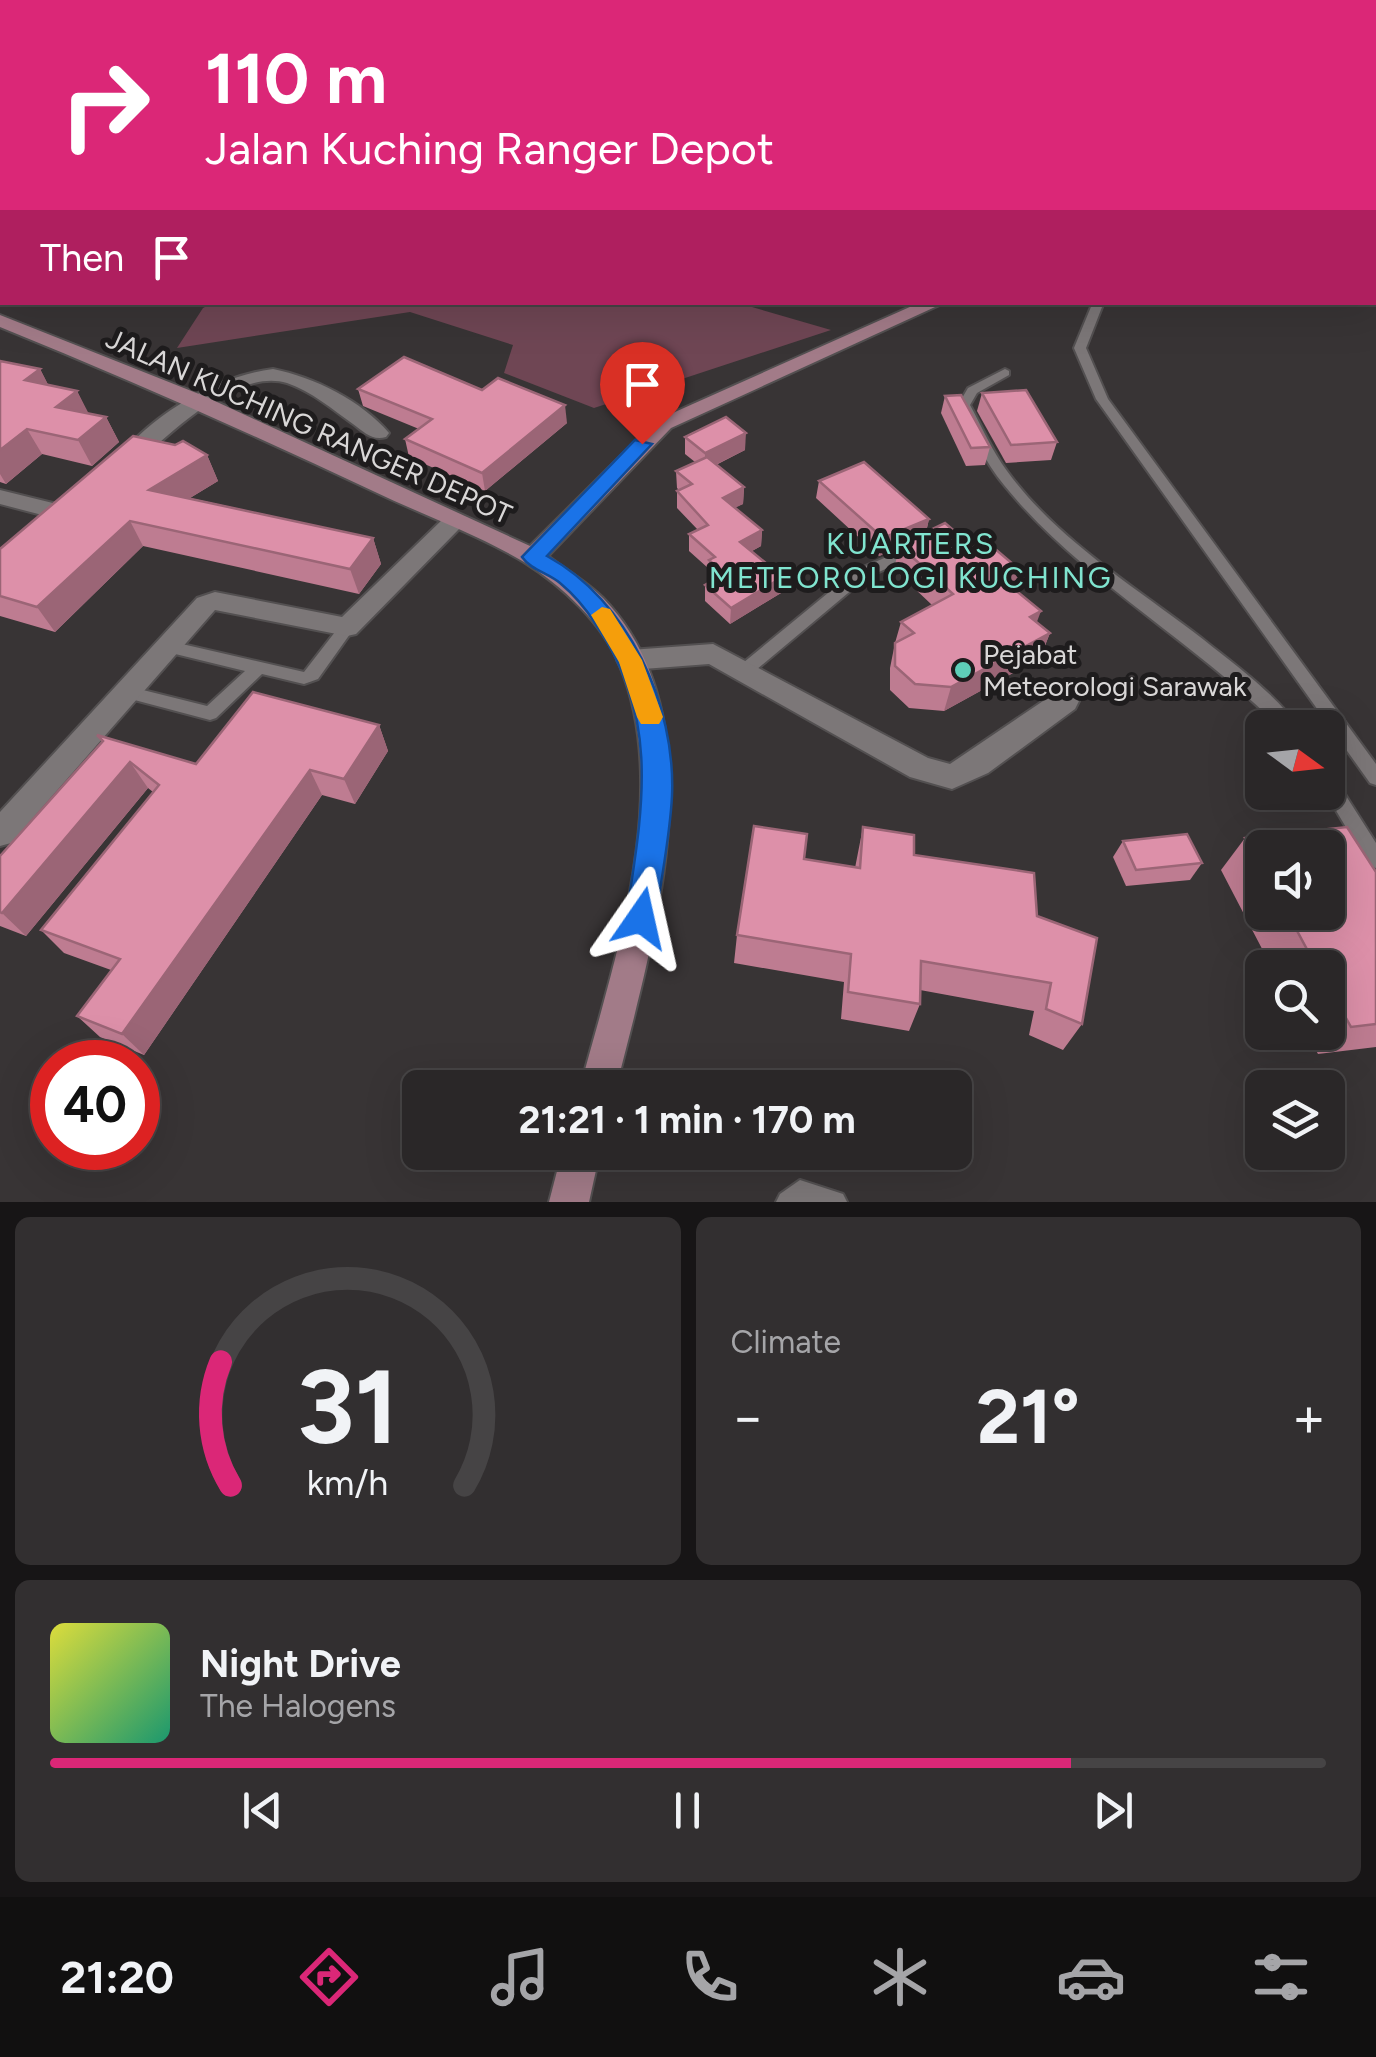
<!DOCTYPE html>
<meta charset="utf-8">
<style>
body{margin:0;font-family:Figtree,sans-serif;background:#322f30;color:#f1f3f6;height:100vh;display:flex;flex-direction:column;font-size:38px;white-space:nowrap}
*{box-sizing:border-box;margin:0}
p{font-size:32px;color:#a5a5a8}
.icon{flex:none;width:55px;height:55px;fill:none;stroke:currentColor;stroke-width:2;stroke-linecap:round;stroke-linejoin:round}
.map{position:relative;height:1202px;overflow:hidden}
.sheet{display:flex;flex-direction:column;gap:15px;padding:15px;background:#171516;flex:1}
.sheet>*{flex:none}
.top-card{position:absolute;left:0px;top:0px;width:1378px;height:305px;box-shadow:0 10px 40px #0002,0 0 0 2px #464445;background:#db2777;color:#fff;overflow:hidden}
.needle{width:65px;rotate:105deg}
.fabs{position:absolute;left:1245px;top:710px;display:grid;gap:20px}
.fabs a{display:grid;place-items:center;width:100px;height:100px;border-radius:15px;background:#2a2728;box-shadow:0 10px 40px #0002,0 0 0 2px #464445;font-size:50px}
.speed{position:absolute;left:30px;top:1040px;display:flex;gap:20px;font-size:50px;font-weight:700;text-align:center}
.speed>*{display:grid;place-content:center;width:130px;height:130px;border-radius:50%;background:#2a2728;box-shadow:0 10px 40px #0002,0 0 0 2px #464445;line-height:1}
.speed .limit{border:15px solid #d22;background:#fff;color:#111}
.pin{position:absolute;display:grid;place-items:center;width:85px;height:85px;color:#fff;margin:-102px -42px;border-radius:50% 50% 50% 0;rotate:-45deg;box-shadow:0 0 10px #0007}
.pin .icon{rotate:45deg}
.me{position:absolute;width:110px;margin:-55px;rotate:11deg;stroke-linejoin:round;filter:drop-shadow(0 0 8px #0008)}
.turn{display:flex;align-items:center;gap:35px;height:210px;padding:0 40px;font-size:45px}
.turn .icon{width:130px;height:130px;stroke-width:2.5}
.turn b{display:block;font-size:70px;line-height:85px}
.then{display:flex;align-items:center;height:95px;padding:0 40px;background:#0003;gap:20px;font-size:38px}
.big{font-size:75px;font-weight:700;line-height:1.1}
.sheet .tile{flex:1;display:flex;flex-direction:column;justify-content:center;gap:15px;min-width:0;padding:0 35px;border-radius:15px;background:#322f30}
.sheet .dial{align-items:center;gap:0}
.dial svg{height:260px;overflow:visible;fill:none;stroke:#464445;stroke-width:7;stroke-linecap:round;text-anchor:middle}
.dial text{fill:#f1f3f6;stroke:none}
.song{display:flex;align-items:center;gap:30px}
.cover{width:120px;height:120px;border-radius:15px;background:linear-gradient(135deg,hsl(60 70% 55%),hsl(160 70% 35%))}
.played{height:10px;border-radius:5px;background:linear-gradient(90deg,#db2777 80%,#464445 80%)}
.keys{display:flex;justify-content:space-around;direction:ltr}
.heat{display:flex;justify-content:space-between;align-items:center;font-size:55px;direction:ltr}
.sheet .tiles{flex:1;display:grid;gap:15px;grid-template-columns:1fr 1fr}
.tile:last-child{grid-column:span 2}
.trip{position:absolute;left:402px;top:1070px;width:570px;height:100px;border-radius:15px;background:#2a2728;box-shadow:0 10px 40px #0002,0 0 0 2px #464445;font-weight:700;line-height:100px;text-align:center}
.menu{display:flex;height:160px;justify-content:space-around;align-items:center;background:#111010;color:#a5a5a8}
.menu .icon{width:70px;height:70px}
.menu .current{color:#db2777}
.menu b{font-size:45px;color:#f1f3f6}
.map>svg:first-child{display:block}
</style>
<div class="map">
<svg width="1376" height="1202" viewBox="0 0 1376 1202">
<rect width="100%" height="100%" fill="#383435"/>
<path fill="#6f4654" d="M215,302H735L831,330L594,408L504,373L513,345L410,312L177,348L203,308Z"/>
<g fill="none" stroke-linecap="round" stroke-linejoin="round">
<path stroke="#430221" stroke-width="4" d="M896,0L907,2"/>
<defs>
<g id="lane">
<rect x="0" y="64" width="2" height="4"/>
<rect x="0" y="82" width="2" height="5"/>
<rect x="1375" y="146" width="1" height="6"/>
<rect x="0" y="213" width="2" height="6"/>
<path d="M1093,302H1104L1086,348L1108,399L1376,764V785L1370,783L1096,399L1074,348Z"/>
<path d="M1005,369L1009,371V375L977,393L970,405C982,427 992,451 1007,471C1058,541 1137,588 1204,640C1235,665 1277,695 1299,728H1280C1194,640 1081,580 1004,485C984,461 972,432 958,405L968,388Z"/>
<path d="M915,545L922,550L920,553L866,578L750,675H738L736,671L738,667L856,570Z"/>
<path d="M347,621L352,623L355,627L318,679L304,684L262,674L216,718L210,720L127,698L121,697L119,692L121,687L127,686L207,706L245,671L163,651L161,647L163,643L169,641L304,672L342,623Z"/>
<path d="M1328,775L1334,777L1376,843V868L1369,866L1325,792H1328Z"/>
<path d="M800,1180L843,1194L847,1202H776L780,1194Z"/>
</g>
<g id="street">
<path d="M417,0H450L451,2H419Z"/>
<path d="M822,0H841L842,2H824Z"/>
<path d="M273,369C314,377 362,401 389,433L386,437C372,441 364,432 353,424C332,409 311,391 287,383C236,368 170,433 136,464H120L117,459C153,414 216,376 273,369Z"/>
<path d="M0,490L73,508L76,513L65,521L0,504Z"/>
<path d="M452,515L464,523L460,528L356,634L347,636L215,610L11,843L0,846V812L197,598L215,592L342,617L444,518Z"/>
<path d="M713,644L928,758L950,764L1055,693L1065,690L1075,693L1079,701L1075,709L988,773L952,789L910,777L709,664L630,670L621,667L617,660L621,653L630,650Z"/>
</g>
<g id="secondary">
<rect x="1375" y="66" width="1" height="8"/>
<path d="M921,302H946L671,428L548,556C566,570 587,582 603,598C722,720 652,944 616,1088H580C614,961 673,793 620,666C603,623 562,586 524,562C477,534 423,515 373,491C250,433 126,378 0,327V315L204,396L530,546L657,420Z"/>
<path d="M562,1152H600L589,1202H549Z"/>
</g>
</defs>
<use href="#lane" stroke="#535051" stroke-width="4"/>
<use href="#street" stroke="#535051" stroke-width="4"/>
<use href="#secondary" stroke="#535051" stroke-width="4"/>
<use href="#lane" fill="#7c7778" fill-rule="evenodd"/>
<use href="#street" fill="#7c7778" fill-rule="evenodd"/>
<use href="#secondary" fill="#a27b88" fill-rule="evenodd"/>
</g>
<g fill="#be7c91" fill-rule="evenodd">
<path d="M0,361L40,369L48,385L77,391L88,414L106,417L119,442L92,466L42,454L6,484L0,482Z"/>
<path d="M358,389L482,390L567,423L485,491L409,457L405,439L419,429L363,406Z"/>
<path d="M982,393L1057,442L1051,460L1006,463L977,411Z"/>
<path d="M945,396L990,447L985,465L966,466L941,413Z"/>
<path d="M685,437L745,450L716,465L744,487L743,504L735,507L762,530L761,546L752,551L783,577L781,593L730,624L705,601V585L712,581L708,577V568L689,551V534L698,530L677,508V491L679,490L677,488L676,471L695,462L685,454Z"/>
<path d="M207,455L218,481L190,498L373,538L381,564L359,594L143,546L55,632L0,616V549Z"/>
<path d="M819,481L929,519L926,532L1015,590L1037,623L1050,633L1040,658L944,711L909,708L890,690V668L895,643L901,622L932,605L894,569L899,548L879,556L816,498Z"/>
<path d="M379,725L388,751L355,804L322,795L144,1055L100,1037L77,1016L111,970L64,953L41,930L153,792L148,788L26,936L0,926V856L102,742L97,735L196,764Z"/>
<path d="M863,827L914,855L1037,916L1082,1024L1063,1050L1029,1035L1034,1011L920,990V1004L909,1031L841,1019L844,982L734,963L737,935L804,859L855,868Z"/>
<path d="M1245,838L1376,872V1047L1318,1054L1306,1032H1328V968H1272L1221,870ZM1262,848L1328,912H1262Z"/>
<path d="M1123,841L1202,863L1190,880L1126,886L1113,857Z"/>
</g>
<g fill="#9b6576">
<path d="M276,0H313L314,1L310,2H269Z"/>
<path d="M40,369L53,394L25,380Z"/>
<path d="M77,391L90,416L56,407Z"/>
<path d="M565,405L567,423L485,491L482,473Z"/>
<path d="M106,417L119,442L92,466L78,440Z"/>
<path d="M27,429L42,454L6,484L0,474V450Z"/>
<path d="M746,433L745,450L705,470V453Z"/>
<path d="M207,455L218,481L162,515L149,490Z"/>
<path d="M744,487L743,504L723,514V498Z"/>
<path d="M929,519L925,537L899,545V548L879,556L883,538Z"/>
<path d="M130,521L143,546L55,632L37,607Z"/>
<path d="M762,530L761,546L739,558L740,542Z"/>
<path d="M373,538L381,564L359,594L350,569Z"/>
<path d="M1021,571L1013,596L1003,580Z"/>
<path d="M783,577L781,593L730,624L731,608Z"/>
<path d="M1041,611L1032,635L1030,617Z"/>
<path d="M1050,633L1040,658L944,711L951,687Z"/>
<path d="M379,725L388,751L355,804L344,779Z"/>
<path d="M130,762L148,788L26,936L2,913Z"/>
<path d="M310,770L322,795L144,1055L122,1034Z"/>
</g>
<g fill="#dd90a9" stroke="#9b6576" stroke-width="2.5">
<path d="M0,0H276L269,2H2V48L0,49Z"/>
<path d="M404,357L482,390L498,378L565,405L482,473L405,439L432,419L358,389Z"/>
<path d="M0,361L40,369L25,380L77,391L56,407L106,417L78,440L27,429L0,450Z"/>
<path d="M1026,390L1057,442L1011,445L982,393Z"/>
<path d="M961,395L990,447L971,448L945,396Z"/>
<path d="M726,417L746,433L705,453L685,437Z"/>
<path d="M133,436L175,445L183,441L207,455L149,490L373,538L350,569L130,521L37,607L0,596V549Z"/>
<path d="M707,457L744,487L723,498L762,530L740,542L783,577L731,608L705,585L724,574L709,560L715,557L689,534L708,525L677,491L692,484L676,471Z"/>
<path d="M864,462L929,519L883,538L819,481Z"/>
<path d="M945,523L981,554L994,548L1021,571L1003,580L1041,611L1030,617L1050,633L951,687L915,684L895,666V643L914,633L901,622L953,594L899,545Z"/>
<path d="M253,692L379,725L344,779L310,770L122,1034L77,1016L120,959L41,930L159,785L130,762L2,913L0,912V856L103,741L97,735L196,764Z"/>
<path d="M754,826L807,834L804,859L860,868L863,827L914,835V855L1034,873L1037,916L1097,938L1082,1024L1046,1009L1051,983L921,961L920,1004L848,992L851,954L737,935Z"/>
<path d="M1347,827L1376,872V1024L1351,1027L1328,986V968H1317L1287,912H1328V848H1262V870L1245,838Z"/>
<path d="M1187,834L1202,863L1136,870L1123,841Z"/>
</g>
<path fill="#1a73e8" stroke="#114b97" stroke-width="2.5" d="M635,440L652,444L547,556C628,600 676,705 672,796C670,837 661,878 656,918L652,928L641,932L631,928L626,918C642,812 662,718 595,623C586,609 572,593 560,583C548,573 531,570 522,557Z"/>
<path fill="#f59e0b" d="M602,607L610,609L642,660L663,717L659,724H641L637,717L619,662L591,615Z"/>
<circle fill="#5eceb8" stroke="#1e1c1d" stroke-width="4" cx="963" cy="670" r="10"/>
<g text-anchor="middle" stroke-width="10" stroke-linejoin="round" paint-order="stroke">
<g font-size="28" fill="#d9d7d7" stroke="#1e1c1d">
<text transform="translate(309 426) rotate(24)" y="10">JALAN KUCHING RANGER DEPOT</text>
</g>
<g font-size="28" fill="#d9d7d7" stroke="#1e1c1d" text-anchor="start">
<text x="983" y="664">Pejabat<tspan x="983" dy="32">Meteorologi Sarawak</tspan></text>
</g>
<g font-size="30" letter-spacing="2.5" fill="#80e4cf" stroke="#1e1c1d">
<text x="911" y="554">KUARTERS<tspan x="911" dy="34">METEOROLOGI KUCHING</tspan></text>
</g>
</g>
</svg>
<div class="fabs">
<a><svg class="needle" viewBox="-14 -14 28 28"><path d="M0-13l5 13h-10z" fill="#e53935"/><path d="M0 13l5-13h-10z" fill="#a5a5a8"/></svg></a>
<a><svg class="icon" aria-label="sound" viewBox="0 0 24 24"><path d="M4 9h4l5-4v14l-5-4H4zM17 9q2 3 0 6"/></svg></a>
<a><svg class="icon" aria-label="search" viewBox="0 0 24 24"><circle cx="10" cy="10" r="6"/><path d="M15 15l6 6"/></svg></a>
<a><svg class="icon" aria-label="layers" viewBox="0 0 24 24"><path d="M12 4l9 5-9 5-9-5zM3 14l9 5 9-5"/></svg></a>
</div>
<div class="speed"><div class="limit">40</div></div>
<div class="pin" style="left:642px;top:444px;background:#d93025"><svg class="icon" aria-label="arrive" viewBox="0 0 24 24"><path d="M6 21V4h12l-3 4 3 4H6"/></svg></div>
<svg class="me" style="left:641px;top:918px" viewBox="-20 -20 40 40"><path d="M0-17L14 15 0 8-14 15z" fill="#1a73e8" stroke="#fff" stroke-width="4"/></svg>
<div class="trip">21:21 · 1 min · 170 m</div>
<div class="top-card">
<div class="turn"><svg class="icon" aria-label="right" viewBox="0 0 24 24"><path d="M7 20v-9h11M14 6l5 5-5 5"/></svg><div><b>110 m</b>Jalan Kuching Ranger Depot</div></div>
<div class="then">Then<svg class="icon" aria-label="arrive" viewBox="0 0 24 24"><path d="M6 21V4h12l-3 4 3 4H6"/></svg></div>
</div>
</div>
<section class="sheet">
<div class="tiles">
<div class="tile dial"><svg viewBox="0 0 100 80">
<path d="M14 69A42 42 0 1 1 86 69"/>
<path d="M14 69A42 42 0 0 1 11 31" stroke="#db2777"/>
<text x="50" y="56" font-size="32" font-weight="700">31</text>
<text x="50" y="72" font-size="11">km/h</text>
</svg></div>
<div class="tile"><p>Climate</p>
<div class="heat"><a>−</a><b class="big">21°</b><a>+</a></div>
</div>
<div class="tile">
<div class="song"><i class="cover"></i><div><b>Night Drive</b><p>The Halogens</p></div></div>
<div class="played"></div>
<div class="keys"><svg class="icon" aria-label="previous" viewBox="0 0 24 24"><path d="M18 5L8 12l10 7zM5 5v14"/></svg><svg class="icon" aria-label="pause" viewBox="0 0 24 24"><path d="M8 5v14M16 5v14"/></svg><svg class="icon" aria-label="next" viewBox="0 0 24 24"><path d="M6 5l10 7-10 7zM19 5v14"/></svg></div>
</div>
</div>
</section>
<nav class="menu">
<b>21:20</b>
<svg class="icon current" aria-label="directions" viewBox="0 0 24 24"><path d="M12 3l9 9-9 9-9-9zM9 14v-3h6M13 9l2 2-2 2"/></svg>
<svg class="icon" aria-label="music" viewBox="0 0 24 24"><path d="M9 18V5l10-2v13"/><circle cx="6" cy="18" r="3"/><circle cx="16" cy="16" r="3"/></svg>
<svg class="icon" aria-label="phone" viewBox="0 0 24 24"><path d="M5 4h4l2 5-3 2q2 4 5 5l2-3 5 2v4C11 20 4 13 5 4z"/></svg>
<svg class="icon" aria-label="climate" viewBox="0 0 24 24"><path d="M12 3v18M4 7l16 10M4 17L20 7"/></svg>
<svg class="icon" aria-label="car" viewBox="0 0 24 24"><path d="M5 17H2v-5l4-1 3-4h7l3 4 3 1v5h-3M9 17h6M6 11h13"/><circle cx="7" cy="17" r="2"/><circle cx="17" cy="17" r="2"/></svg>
<svg class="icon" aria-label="filters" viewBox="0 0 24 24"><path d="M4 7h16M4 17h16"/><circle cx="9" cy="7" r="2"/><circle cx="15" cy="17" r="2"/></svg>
</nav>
